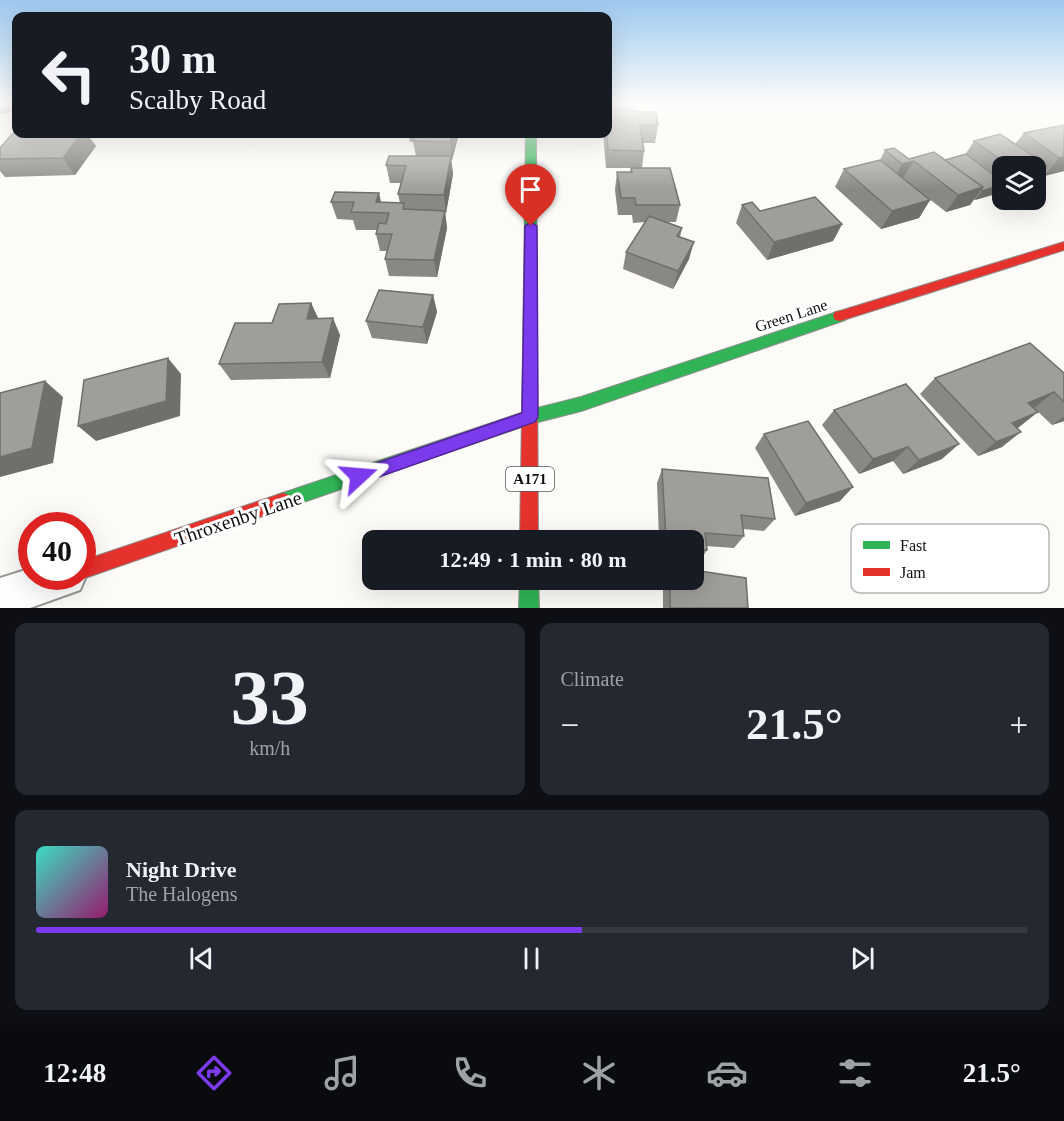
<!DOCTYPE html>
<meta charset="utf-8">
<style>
body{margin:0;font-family:Georgia,serif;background:#242831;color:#f1f3f6;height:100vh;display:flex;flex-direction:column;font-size:22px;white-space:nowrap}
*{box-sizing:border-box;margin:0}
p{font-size:20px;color:#9ea1a6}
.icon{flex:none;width:33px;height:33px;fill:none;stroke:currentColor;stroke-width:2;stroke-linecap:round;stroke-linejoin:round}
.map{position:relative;height:608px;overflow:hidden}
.sheet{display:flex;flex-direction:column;gap:15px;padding:15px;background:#0d0f14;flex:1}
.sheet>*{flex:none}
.top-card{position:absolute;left:12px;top:12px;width:600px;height:126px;border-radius:12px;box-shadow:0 6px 24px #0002;background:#171b24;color:#f1f3f6;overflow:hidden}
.controls{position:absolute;left:992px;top:156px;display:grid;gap:12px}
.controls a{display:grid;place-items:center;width:54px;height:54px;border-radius:12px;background:#171b24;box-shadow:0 6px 24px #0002;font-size:30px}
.speed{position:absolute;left:18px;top:512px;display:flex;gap:12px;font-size:30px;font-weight:700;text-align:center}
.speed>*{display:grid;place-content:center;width:78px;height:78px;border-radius:50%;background:#171b24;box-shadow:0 6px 24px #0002;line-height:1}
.speed .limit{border:9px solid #d22;background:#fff;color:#111}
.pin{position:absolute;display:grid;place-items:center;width:51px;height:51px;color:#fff;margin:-62px -26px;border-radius:50% 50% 50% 0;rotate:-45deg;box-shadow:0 0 6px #0007}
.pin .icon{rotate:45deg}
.me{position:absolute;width:66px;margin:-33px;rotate:71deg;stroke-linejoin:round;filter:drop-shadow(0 0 4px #0008)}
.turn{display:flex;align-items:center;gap:21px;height:126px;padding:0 18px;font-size:27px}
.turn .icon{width:78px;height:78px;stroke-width:2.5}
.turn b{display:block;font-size:42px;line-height:51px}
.big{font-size:45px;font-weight:700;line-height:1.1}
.sheet .tile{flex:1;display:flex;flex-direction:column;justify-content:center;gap:9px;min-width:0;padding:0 21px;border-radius:12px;background:#242831}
.sheet .dial{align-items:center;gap:0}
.dial b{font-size:78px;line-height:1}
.song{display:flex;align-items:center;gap:18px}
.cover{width:72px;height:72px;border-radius:9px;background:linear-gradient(135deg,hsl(170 70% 55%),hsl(320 70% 35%))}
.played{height:6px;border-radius:3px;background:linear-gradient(90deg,#7c3aed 55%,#363941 55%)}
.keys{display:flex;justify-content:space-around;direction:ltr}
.heat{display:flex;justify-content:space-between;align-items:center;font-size:33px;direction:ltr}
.sheet .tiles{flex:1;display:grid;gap:15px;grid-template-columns:1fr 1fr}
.tile:last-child{grid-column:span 2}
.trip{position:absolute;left:362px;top:530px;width:342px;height:60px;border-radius:12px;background:#171b24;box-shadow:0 6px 24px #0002;font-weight:700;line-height:60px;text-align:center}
.tab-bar{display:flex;height:96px;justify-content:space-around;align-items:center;background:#090b0e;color:#9ea1a6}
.tab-bar .icon{width:42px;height:42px}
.tab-bar .selected{color:#7c3aed}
.tab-bar b{font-size:27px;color:#f1f3f6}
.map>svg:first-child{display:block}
</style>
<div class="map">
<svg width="1064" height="608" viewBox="0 0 1064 608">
<rect width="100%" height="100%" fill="#fcfbf7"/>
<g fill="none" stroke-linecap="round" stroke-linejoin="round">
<defs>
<path id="street" d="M32,568V576H82V568L86,576L80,590L30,608H0V578Z"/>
<g id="fast">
<path d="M526,134H536L537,353L535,357L530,359L525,357L523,353Z"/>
<path d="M840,311L845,312L847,316L845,320L581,411L530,424L283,509L277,507L274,501L277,495L283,493L530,410L581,397Z"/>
<path d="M520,579H538L539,608H519Z"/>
</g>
<g id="jam">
<path d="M1064,242V250L840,321L835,320L833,316L835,312L840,311Z"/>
<path d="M530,347L535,349L537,353L538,540H520L523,353L525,349Z"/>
<path d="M283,493L289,495L292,501L289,507L283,509L82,579L75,576H82V561Z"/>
</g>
</defs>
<use href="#street" stroke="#969694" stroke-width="4"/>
<use href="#fast" stroke="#8d8c8b" stroke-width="2"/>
<use href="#jam" stroke="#8d8c8b" stroke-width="2"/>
<use href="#street" fill="#fffefe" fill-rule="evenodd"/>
<use href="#fast" fill="#30b455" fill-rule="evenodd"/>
<use href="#jam" fill="#e5322d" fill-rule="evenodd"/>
</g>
<g fill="#8a8885">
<path d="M0,105H15L8,113L0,114Z"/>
<path d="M608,105H636L635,111L658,125L655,143H643L644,151L642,168L680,205L676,222H668L682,228L680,237L689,259L673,289L623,269L626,252L645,222L633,223L632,215H618L615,190L617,172H630L631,168H606L603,134H608Z"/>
<path d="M1064,125V171L1044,176L1042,174L1035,183V166H1002V188L999,193L975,200L974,199L970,205L946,212L913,186L930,200L919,218L881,229L835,187L844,169L880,160L885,150L909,159L945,160L965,155L974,141L1015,144L1024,133Z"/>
<path d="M408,134H459L452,160H451L453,174L446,213H445L447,228L437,277L389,276L385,259L387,251H380L376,234L377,230H356L353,220L337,219L331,202L400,203L398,194L401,183H390L386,165L416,156L413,142H410Z"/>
<path d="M96,146L75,175L5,177L0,171V148Z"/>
<path d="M742,205L760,211L842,224L833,241L767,260L736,223Z"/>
<path d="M433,295L437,312L427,344L372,338L366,321Z"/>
<path d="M311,303L318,318L340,335L330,378L231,380L219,364Z"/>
<path d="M1064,373V421L1052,425L1034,408L1002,447L978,456L920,394L935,378Z"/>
<path d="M834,410L942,459L903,474L893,461L859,474L822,425Z"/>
<path d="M764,434L840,501L795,516L755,448Z"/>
<path d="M662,469L775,519L764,531L743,529L744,536L734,548L706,546L707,550L699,562L693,561V540H659L657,483Z"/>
<path d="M663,579H693L748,608H663Z"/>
</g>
<g fill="#706f6c">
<path d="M2,105H15L8,113Z"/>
<path d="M81,134H87L96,146L75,175L63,158Z"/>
<path d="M452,134H459L452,160L450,142Z"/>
<path d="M451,156L453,174L446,213L444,195Z"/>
<path d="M1064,157V171L1044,176L1059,158Z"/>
<path d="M914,161L903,178L892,182L902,164Z"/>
<path d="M1048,166L1035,183V170Z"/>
<path d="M1002,185V188L999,193L975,200L982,191Z"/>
<path d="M983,187L970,205L946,212L958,195Z"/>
<path d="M379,193L383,211L376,202Z"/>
<path d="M930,200L919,218L881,229L892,211Z"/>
<path d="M445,211L447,228L437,277L434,260Z"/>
<path d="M842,224L833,241L767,260L774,242Z"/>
<path d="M694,242L689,259L673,289L678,271Z"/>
<path d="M433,295L437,312L427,344L423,327Z"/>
<path d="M311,303L319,320L307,319Z"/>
<path d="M333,318L340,335L330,378L322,362Z"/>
<path d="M168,358L181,374L180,416L96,441L78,426Z"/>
<path d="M45,381L63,397L53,463L0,477V457Z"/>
<path d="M1054,392L1034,408L1028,403Z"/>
<path d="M1038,412L1018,428L993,438L1012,423Z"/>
<path d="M1064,417V421L1052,425Z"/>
<path d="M1021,432L1002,447L978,456L996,442Z"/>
<path d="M959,444L942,459L903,474L919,460Z"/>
<path d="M908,447L893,461L859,474L873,459Z"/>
<path d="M853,487L840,501L795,516L806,503Z"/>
</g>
<g fill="#a09e9b" stroke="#706f6c" stroke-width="1.5">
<path d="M608,111L656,112L658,125H640L644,151L608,150L607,134Z"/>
<path d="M1064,125V157L1059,158L1024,133Z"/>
<path d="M15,131H16V134H81L63,158L0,159V148Z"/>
<path d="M415,134H452L450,142L413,141Z"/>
<path d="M1000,134L1048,166L1035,170V166H1010L974,141Z"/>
<path d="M894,148L909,159L934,152L983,187L958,195L914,161L902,164L885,150Z"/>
<path d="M966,154L1002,181V185L982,191L981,190L983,187L945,160Z"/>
<path d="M389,156H451L444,195L398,194L406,166L386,165Z"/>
<path d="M880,160L930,200L892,211L844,169Z"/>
<path d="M631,168H670L680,205H636L635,198H621L617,172H632Z"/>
<path d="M335,192L379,193L376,202L404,203L403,209L445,211L434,260L385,259L392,234H376L379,223L386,224L389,213L351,212L354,202H331Z"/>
<path d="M815,197L842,224L774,242L742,205L752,202L760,211Z"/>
<path d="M649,216L682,228L677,236L694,242L678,271L626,252Z"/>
<path d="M379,290L433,295L423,327L366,321Z"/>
<path d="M311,303L307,319L333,318L322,362L219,364L235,323H272L279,304Z"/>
<path d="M1030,343L1064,373V402L1054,392L1028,403L1038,412L1012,423L1021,432L996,442L935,378Z"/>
<path d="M168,358L166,401L78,426L84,380Z"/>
<path d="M45,381L32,448L0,457V393Z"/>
<path d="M906,384L959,444L919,460L908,447L873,459L834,410Z"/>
<path d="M808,421L853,487L806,503L764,434Z"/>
<path d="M662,469L768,478L775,519L741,515L744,536L705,533L707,550L693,549V540H666Z"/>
<path d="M693,570L746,578L748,608H670V579H693Z"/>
</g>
<linearGradient id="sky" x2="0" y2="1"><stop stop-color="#9dc9ee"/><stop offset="0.55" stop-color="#fefdfb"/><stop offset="1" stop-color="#fefdfb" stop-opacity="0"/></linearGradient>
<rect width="1064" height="190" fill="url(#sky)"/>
<path fill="#7c3aed" stroke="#51269a" stroke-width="1.5" d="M531,222L537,226L538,417L535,422L359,484L353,482L350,476L353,471L522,413L525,226Z"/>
<g text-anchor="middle" stroke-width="6" stroke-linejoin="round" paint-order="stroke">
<rect fill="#fff" stroke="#585858" stroke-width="1.5" x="506" y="467" width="48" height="24" rx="4.5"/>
<g font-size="15" font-weight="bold" fill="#101010">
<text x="530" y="484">A171</text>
</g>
<g font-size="16" fill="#101010" stroke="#fff">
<text transform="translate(791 315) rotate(-18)" y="6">Green Lane</text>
</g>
<g font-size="20" fill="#101010" stroke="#fff">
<text transform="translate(238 518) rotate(-19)" y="7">Throxenby Lane</text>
</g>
</g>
<rect x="851" y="524" width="198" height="69" rx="9" fill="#fff" stroke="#b7b7b7" stroke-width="1.5"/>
<rect x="863" y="541" width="27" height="8" fill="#30b455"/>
<rect x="863" y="568" width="27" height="8" fill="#e5322d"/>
<g font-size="16" fill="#101010">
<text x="900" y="551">Fast</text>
<text x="900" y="578">Jam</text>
</g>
</svg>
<div class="controls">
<a><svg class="icon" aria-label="layers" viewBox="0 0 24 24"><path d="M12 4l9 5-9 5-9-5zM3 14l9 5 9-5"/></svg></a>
</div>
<div class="speed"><div class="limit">40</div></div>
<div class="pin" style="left:531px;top:226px;background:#d93025"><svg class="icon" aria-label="arrive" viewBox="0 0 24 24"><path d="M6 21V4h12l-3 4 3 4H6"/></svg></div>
<svg class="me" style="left:359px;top:476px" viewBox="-20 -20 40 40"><path d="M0-17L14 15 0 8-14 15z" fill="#7c3aed" stroke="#fff" stroke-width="4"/></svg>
<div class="trip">12:49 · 1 min · 80 m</div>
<div class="top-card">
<div class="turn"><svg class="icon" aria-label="left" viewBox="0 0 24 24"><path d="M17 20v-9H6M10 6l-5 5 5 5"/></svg><div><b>30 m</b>Scalby Road</div></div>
</div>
</div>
<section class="sheet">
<div class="tiles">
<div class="tile dial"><b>33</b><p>km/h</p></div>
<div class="tile"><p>Climate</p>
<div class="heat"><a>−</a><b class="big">21.5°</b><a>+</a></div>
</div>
<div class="tile">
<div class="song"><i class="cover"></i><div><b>Night Drive</b><p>The Halogens</p></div></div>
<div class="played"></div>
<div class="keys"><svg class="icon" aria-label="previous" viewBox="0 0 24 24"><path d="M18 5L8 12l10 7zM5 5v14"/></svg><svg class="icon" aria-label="pause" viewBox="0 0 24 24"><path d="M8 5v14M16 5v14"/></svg><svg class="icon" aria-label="next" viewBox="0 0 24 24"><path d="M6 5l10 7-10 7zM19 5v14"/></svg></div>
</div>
</div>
</section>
<nav class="tab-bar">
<b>12:48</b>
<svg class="icon selected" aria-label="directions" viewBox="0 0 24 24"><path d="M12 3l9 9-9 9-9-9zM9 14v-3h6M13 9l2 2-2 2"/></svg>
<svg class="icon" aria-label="music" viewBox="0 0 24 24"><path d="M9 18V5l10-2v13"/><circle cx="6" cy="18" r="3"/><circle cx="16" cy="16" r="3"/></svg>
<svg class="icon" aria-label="phone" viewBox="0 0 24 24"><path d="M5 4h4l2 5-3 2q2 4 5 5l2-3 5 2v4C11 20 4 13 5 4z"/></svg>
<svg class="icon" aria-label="climate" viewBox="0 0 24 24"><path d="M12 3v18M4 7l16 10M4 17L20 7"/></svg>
<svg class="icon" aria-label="car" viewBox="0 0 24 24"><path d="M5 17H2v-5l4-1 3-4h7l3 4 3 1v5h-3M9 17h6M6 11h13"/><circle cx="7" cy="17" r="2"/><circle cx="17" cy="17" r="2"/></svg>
<svg class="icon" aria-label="filters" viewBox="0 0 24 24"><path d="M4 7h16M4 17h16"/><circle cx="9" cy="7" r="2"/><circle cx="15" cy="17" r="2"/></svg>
<b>21.5°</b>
</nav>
